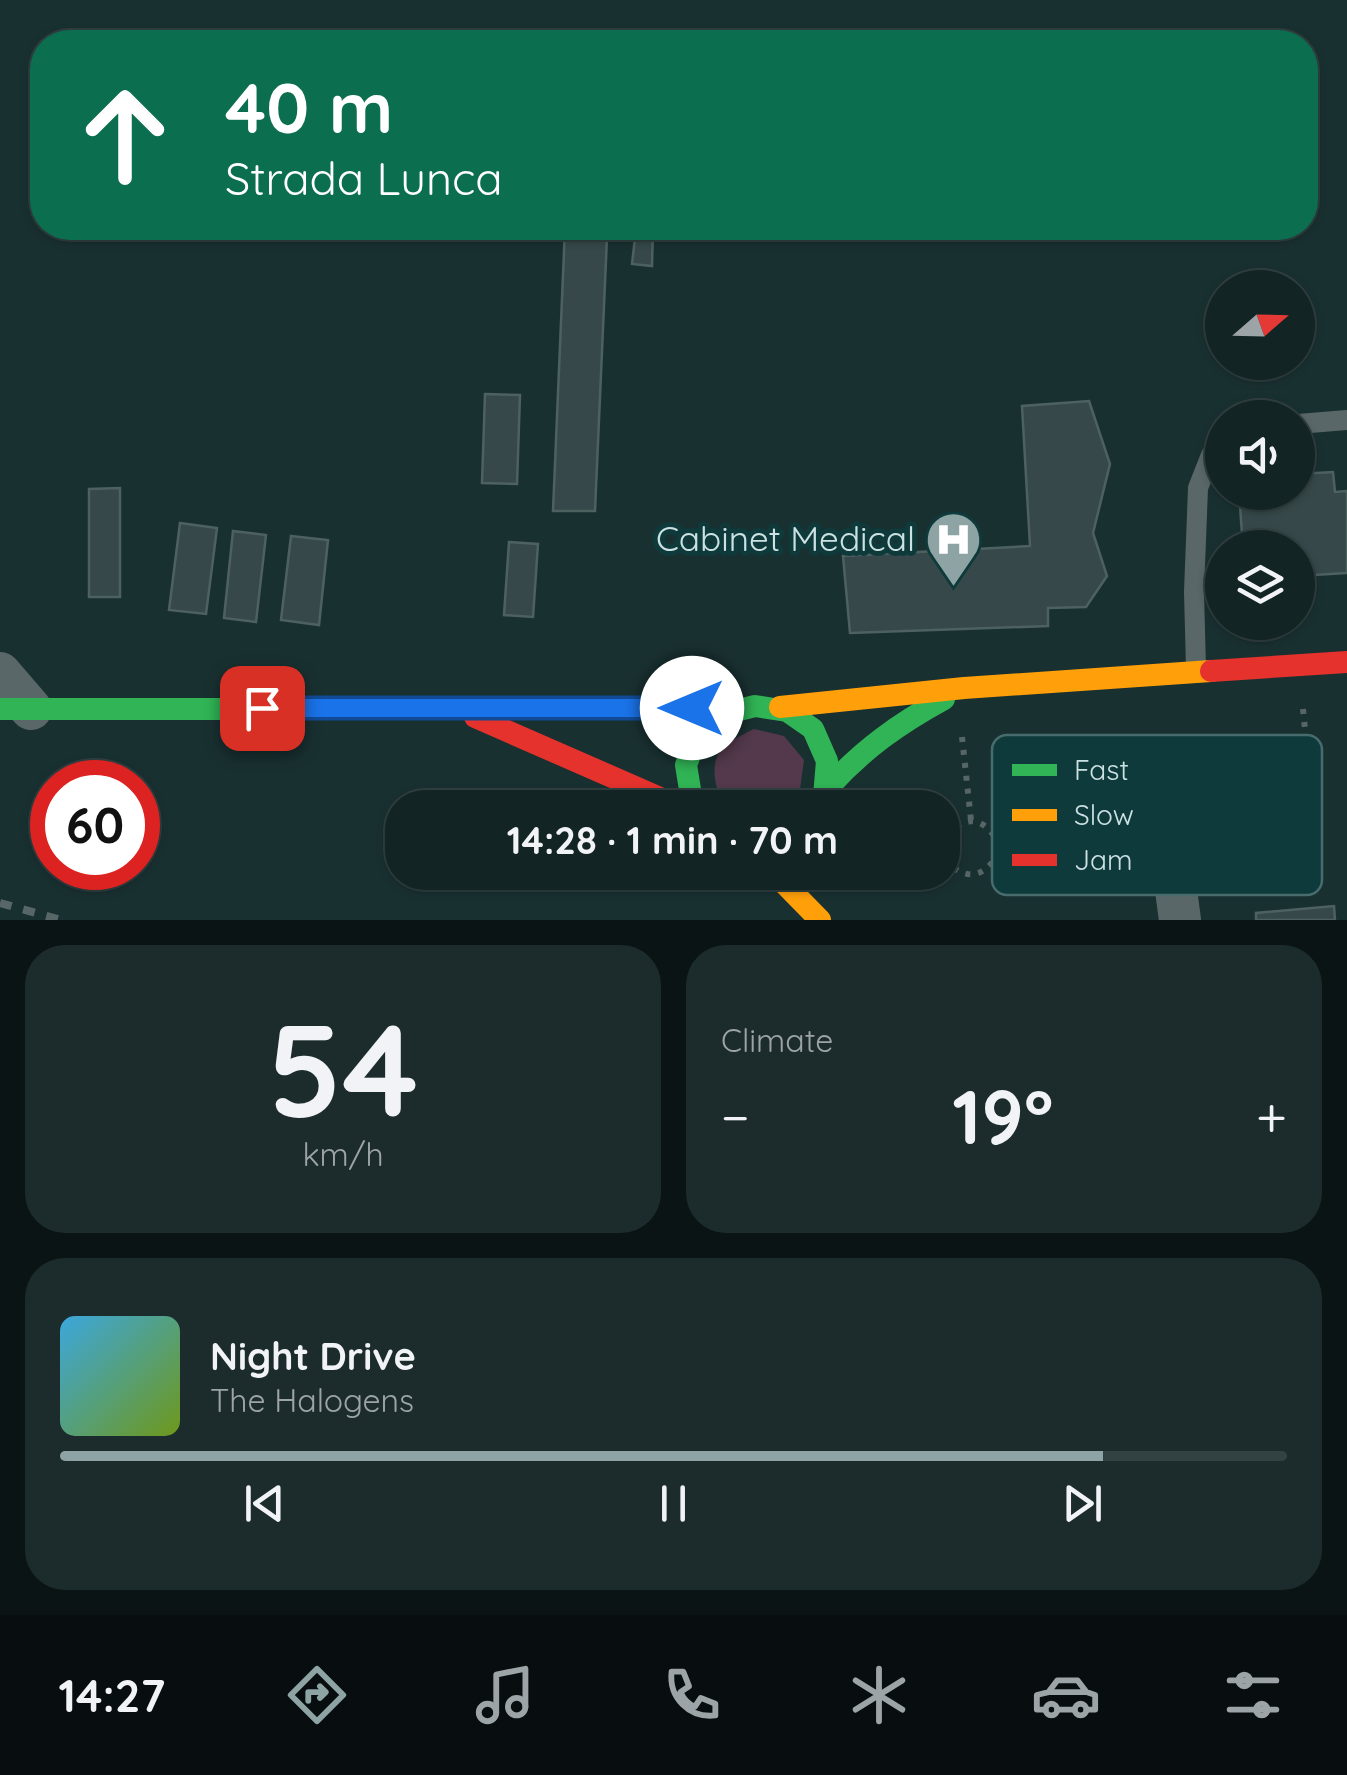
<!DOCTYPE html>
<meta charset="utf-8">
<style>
body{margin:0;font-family:Quicksand,sans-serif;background:#1c2c2d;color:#f1f3f6;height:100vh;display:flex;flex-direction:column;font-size:38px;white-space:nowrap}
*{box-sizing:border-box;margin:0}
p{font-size:32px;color:#9da4a7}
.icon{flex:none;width:55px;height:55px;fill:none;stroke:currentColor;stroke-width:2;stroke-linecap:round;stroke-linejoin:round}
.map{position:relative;height:920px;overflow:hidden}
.drawer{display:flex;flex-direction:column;gap:25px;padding:25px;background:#0a1414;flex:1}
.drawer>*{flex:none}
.guide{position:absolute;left:30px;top:30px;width:1288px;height:210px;border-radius:40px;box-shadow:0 2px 8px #0004,0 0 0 2px #324142;background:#0b6e4f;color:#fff;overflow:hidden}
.needle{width:65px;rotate:70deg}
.fabs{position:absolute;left:1205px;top:270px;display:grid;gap:20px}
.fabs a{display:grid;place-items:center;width:110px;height:110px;border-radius:50%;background:#132425;box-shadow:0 2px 8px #0004,0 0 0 2px #324142;font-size:50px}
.speed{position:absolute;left:30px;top:760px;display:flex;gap:20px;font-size:50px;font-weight:700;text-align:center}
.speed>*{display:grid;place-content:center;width:130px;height:130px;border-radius:50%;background:#132425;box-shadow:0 2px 8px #0004,0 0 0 2px #324142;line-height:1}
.speed .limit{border:15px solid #d22;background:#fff;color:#111}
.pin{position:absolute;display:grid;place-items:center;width:85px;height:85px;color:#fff;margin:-42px;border-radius:20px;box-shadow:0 5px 15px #0006}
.me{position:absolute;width:110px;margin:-55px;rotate:270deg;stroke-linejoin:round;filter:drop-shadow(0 0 8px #0008)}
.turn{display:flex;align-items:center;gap:35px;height:210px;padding:0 30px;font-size:45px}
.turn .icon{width:130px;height:130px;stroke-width:2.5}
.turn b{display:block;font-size:70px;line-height:85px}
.big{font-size:75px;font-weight:800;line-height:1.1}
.drawer .widget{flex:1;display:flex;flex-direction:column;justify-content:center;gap:15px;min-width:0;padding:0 35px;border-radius:40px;background:#1c2c2d}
.drawer .dial{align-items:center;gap:0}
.dial b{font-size:130px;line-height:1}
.song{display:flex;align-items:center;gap:30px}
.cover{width:120px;height:120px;border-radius:15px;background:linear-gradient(135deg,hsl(200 70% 55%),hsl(80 70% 35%))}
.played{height:10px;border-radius:5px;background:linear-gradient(90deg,#8da3a4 85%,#324142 85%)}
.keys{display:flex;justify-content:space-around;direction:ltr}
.heat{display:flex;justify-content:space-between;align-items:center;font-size:55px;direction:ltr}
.drawer .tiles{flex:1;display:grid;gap:25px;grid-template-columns:1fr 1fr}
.widget:last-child{grid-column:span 2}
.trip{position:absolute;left:385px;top:790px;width:575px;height:100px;border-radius:40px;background:#132425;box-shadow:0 2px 8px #0004,0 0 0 2px #324142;font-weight:800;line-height:100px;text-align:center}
.tabs{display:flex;height:160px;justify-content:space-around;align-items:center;background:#080e0f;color:#9da4a7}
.tabs .icon{width:70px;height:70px}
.tabs .on{color:#8da3a4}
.tabs b{font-size:45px;color:#f1f3f6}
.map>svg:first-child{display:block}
</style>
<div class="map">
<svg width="1347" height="920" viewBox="0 0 1347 920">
<rect width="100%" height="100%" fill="#193031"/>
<path fill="#53394b" d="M754,729L784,736L804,760L798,804L795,807L725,808C719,800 718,794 716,784C709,751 727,742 754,729Z"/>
<g fill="#364849" stroke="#4e6161" stroke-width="2.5">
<path d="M565,228H653L652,266L632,264L635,238L607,237L595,511H553Z"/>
<path d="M485,394L520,395L517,484L482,483Z"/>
<path d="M1089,401L1110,464L1093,533L1107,576L1086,607L1048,608V626L850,633L843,556L1030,546L1022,406Z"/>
<path d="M1333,472L1335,492L1347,491V573L1298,576V548H1243L1239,492H1298V474Z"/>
<path d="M120,488V597H89V489Z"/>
<path d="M180,523L217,528L206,614L169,610Z"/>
<path d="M233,531L266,535L256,622L224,618Z"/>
<path d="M291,536L328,540L319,625L281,620Z"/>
<path d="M509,542L538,544L533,617L504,615Z"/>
<path d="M1334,906L1335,920H1256V913Z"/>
</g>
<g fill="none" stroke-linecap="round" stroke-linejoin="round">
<g stroke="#566565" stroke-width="6" stroke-dasharray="5 8" stroke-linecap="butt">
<path d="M1303,709L1319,872"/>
<path d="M962,737L971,820"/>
<path d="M1000,847C993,829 976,813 958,826C953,828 949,832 947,837C936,872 984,895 1000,847L1057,842"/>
</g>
<g stroke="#5a6768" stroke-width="20">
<path d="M1298,424L1347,420"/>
<path d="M1196,669L1194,592L1198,488L1211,455L1222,443"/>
</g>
<g stroke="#5a6768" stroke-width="42">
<path d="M0,673L31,709"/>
<path d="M1176,890L1180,920"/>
</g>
<g stroke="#30b455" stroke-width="22">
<path d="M0,709H483"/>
<path d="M829,787C863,749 900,723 944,699"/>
<path d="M693,808L686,765L698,734L723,714L755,706L787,711L813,729L827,761L823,808"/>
</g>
<g stroke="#ff9f0a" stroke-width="22">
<path d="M780,707L964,688L1211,671"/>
<path d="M773,872L820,920"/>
</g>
<g stroke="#e5322d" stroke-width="22">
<path d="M1211,671L1347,662"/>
<path d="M483,709H731"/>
<path d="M475,717L683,808"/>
</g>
<path stroke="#576667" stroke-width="8" stroke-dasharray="12 12" stroke-linecap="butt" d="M0,903L61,920"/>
</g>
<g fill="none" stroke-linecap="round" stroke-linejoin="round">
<defs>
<path id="route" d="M262,708H692"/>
</defs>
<use href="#route" stroke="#114b97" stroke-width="25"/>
<use href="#route" stroke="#1a73e8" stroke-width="18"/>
</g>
<defs>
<symbol id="hospital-pin" viewBox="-11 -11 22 30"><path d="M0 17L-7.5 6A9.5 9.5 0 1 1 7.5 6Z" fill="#8da3a4" stroke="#0f3a3b"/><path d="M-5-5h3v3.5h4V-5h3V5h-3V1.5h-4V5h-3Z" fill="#fff"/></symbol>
</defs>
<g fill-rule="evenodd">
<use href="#hospital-pin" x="922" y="508" width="63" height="86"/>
</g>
<g text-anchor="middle" stroke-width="10" stroke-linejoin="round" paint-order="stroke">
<g font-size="35" fill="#cce1e2" stroke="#0f3a3b" text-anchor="end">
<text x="915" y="551">Cabinet Medical</text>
</g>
</g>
<rect x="992" y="735" width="330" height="160" rx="15" fill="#0f3a3b" stroke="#486c6d" stroke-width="2.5"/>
<rect x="1012" y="764" width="45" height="12" fill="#30b455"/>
<rect x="1012" y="809" width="45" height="12" fill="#ff9f0a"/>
<rect x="1012" y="854" width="45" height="12" fill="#e5322d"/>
<g font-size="28" fill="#cce1e2">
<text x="1074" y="780">Fast</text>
<text x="1074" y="825">Slow</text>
<text x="1074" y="870">Jam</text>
</g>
</svg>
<div class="fabs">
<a><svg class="needle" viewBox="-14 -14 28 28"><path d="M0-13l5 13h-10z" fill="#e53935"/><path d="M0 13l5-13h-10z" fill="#9da4a7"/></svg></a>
<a><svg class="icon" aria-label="sound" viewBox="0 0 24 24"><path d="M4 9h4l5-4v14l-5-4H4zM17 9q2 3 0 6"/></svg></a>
<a><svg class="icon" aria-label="layers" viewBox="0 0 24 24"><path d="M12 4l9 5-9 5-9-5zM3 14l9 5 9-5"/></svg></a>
</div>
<div class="speed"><div class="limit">60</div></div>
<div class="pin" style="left:262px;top:708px;background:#d93025"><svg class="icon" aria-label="arrive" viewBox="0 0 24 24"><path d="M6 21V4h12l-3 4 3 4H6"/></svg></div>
<svg class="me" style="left:692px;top:708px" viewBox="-20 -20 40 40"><circle r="19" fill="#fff"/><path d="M0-13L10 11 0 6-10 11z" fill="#1a73e8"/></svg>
<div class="trip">14:28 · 1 min · 70 m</div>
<div class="guide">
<div class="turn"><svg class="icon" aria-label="ahead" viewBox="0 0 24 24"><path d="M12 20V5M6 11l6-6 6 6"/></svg><div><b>40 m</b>Strada Lunca</div></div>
</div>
</div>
<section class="drawer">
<div class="tiles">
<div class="widget dial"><b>54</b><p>km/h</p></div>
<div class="widget"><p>Climate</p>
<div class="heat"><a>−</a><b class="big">19°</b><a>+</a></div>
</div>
<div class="widget">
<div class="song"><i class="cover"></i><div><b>Night Drive</b><p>The Halogens</p></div></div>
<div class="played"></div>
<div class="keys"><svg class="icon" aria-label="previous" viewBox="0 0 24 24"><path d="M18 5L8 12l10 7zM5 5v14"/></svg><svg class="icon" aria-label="pause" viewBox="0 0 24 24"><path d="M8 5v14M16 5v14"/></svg><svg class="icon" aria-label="next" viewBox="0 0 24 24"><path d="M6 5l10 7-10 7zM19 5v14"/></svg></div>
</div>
</div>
</section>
<nav class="tabs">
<b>14:27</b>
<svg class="icon on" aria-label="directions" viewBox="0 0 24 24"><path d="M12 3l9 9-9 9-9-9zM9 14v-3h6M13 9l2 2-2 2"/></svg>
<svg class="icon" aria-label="music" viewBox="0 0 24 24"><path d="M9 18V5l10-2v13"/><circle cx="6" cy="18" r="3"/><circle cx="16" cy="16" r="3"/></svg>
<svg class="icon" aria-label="phone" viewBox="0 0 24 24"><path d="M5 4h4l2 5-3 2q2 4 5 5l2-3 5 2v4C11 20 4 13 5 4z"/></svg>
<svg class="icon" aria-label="climate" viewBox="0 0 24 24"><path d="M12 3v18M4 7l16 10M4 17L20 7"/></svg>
<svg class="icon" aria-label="car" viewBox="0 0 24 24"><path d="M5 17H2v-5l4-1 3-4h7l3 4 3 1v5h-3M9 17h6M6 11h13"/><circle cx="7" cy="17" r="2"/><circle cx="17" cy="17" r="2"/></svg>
<svg class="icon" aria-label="filters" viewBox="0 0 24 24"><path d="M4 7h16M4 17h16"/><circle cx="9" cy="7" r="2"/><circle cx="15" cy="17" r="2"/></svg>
</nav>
